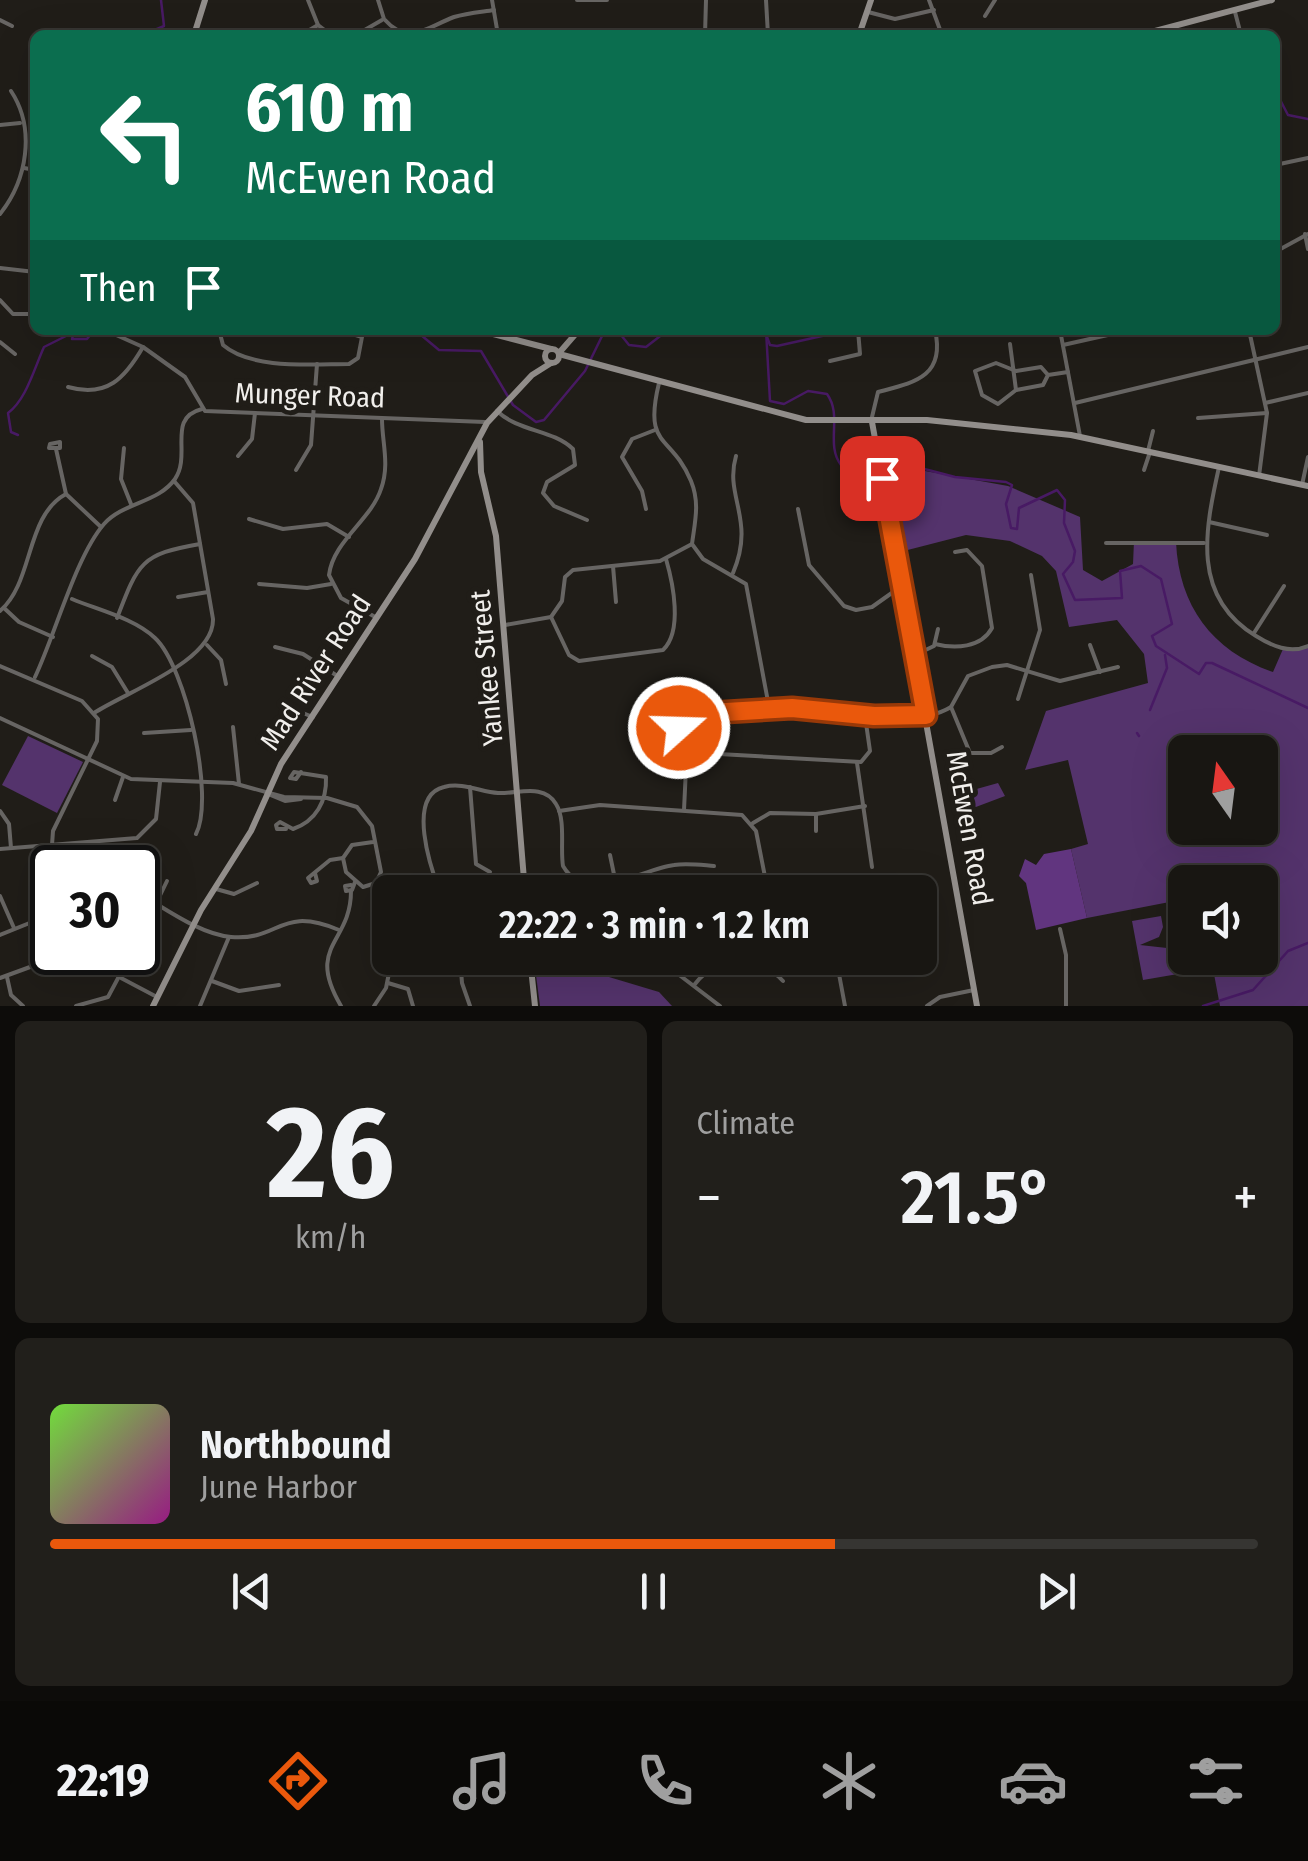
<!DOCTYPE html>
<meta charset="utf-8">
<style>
body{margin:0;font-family:"Fira Sans Condensed",sans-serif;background:#211f1b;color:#f1f3f6;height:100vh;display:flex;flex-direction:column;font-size:38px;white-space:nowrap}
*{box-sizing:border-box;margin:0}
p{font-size:32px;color:#9f9f9f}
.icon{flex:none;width:55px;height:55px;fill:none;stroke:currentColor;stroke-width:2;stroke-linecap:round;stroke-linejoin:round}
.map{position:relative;height:1006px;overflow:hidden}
.details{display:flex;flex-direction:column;gap:15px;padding:15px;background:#0d0c0a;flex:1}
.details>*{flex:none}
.top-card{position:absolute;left:30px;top:30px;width:1250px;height:305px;border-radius:15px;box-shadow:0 10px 40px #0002,0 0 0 2px #363532;background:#0b6e4f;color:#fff;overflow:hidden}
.needle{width:65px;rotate:346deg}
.buttons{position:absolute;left:1168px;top:735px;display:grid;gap:20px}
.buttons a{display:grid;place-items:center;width:110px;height:110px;border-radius:15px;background:#181612;box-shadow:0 10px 40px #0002,0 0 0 2px #363532;font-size:50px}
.speed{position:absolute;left:30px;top:845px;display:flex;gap:20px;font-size:50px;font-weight:700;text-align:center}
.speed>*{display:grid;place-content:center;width:130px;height:130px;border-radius:50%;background:#181612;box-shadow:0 10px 40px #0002,0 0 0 2px #363532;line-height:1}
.speed .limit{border:5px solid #111;border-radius:15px;background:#fff;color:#111}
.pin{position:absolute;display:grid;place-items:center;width:85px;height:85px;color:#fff;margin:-42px;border-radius:20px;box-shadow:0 5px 15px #0006}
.me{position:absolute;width:110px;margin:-55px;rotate:70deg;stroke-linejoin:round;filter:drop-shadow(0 0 8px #0008)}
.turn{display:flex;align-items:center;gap:35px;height:210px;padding:0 50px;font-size:45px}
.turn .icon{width:130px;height:130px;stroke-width:2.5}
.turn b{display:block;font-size:70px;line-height:85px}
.then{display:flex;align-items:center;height:95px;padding:0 50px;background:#0003;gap:20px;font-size:38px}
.big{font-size:75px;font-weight:600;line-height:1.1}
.details .tile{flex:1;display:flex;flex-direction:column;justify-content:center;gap:15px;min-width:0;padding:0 35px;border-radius:15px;background:#211f1b}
.details .dial{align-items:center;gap:0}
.dial b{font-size:130px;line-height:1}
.song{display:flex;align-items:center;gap:30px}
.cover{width:120px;height:120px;border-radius:15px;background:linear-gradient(135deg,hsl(100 70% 55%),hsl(310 70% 35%))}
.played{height:10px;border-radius:5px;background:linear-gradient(90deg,#ea580c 65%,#363532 65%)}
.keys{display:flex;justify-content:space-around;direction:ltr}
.heat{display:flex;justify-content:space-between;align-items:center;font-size:55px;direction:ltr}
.details .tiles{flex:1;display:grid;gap:15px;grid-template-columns:1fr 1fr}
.tile:last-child{grid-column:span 2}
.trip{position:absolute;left:372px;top:875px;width:565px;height:100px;border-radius:15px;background:#181612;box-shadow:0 10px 40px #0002,0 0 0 2px #363532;font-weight:600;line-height:100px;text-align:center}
.dock{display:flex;height:160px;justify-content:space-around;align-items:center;background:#0a0907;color:#9f9f9f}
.dock .icon{width:70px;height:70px}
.dock .on{color:#ea580c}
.dock b{font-size:45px;color:#f1f3f6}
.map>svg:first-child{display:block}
</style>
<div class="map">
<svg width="1308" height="1006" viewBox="0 0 1308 1006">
<rect width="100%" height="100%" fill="#201d18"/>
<g fill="#54336c" fill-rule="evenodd">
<path d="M914,469L1008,486L1080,517L1083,570L1102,581L1133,564L1134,541L1176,542C1179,606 1212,651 1273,672L1283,649L1308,646V1006H1220L1211,958H1260V882H1185V899L1087,918L1071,849L1088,844L1068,760L1025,770L1046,711L1148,683L1144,654L1117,620L1069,627L1056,571L1042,556L1010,541L966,535L896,553L881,472ZM1185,752H1260V828H1185Z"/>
<path d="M28,736L83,762L57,813L2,785Z"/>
<path d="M998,783L1005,796L960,813L955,795Z"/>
<path d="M1161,916L1163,927L1159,937L1140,945L1167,948L1178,974L1143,980L1132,921Z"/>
<path d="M599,974L659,992L672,1006H540L536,975Z"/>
</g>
<path fill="#61357f" d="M1071,849L1087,918L1036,930L1026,883L1019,876L1025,859L1036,865L1044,854Z"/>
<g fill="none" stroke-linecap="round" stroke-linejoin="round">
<g stroke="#481a64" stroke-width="2.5">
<path d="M143,35L164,26L161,0"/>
<path d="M1275,90L1288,115L1308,119"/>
<path d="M415,330L439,350L481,351L513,405L536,422L544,420L585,371L605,330"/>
<path d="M617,330L629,345L646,347L668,330"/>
<path d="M766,330L770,401L784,404L808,391L827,394C843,416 825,444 841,465L858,469L894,461L955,477L1006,482L1012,485L1006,504L1011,528L1017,529L1019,508L1057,490L1065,500L1064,523L1075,551L1073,562L1063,574L1075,600L1122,598L1120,571L1141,566L1161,579L1172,624L1152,636L1156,646L1199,674L1206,663H1212L1308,708"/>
<path d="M767,337L770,345L777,346L849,330"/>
<path d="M18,435L11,432L8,413C26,400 34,369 44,347L74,332L72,339H87L94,330"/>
<path d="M1150,710L1167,668L1165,655"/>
<path d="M1137,733L1139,736"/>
<path d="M1203,1006L1253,990L1288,951L1308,943"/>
</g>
<g stroke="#676563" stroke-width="4">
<path d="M308,0L318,25L331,35"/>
<path d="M378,0L384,19C409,47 427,27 454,17C467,13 481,12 494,10"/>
<path d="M492,0L498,35"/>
<path d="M577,0H607"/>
<path d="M766,0L768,35"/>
<path d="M929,0L942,35"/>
<path d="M868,12L895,19L934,10"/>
<path d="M1235,12L1241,35"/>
<path d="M985,16L995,0"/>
<path d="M0,20L12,26"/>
<path d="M251,34L281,35"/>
<path d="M301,35L318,25"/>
<path d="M356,35L382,20"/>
<path d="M705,35L706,0"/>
<path d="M1275,64L1276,63"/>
<path d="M0,125L20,123"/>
<path d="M1275,165L1308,158"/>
<path d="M24,168L35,170"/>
<path d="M0,214C27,180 36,129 11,91"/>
<path d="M1305,234L1308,249"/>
<path d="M1275,252L1308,234"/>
<path d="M0,268L35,272"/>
<path d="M0,300L13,314H35"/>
<path d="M105,330L143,347L185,377L205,411L485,422"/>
<path d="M219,330L223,345C252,370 313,364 349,364L358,358L362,337L340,330"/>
<path d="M1060,330L1080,436"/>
<path d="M1249,330L1267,413L1259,476"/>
<path d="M0,342L15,354"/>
<path d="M1010,344L1016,390"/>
<path d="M1063,345L1130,330"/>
<path d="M830,361L860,354L858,330"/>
<path d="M1048,375L1041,367L1016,371L996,363L975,371L982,395L998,404L1016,390L1043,385L1048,375L1068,372"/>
<path d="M659,383C643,449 671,433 691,481C700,503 695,521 692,544L703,559L746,584L769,707"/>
<path d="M68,387C107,398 125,378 143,347"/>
<path d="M1075,403L1308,347"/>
<path d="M1265,403L1308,393"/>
<path d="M497,411C519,432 552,429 573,449L575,465L547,482L543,493L554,506L587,520"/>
<path d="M872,417L878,392C912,383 946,378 935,330"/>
<path d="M1198,418L1267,413"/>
<path d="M60,442V448H49L50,444Z"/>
<path d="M124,448L121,479L131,504"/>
<path d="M56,449L66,494L101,527"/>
<path d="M1148,451L1153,431"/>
<path d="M238,456L252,439L255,413"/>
<path d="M1219,467C1205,530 1191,597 1256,636C1272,646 1290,654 1308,646"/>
<path d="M296,470L311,445L317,364"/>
<path d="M1144,470L1150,452"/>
<path d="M1302,485L1308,457"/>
<path d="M646,509L642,491L622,457L632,439L655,430"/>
<path d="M798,509L809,565L844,606L856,610L872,607L903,585"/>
<path d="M249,519L283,529L327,524L349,537"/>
<path d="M1209,522L1267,535"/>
<path d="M1106,543H1204"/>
<path d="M613,566L616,602"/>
<path d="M733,573C756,519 724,497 736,456"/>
<path d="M259,584L307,588L331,584"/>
<path d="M178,597L208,592"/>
<path d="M72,599C98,610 134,618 155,638C186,667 215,797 196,834"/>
<path d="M4,608L19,622L53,637"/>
<path d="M0,611C34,582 25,516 66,494"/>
<path d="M551,617L569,655L579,661L663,650C683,631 673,583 666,559"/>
<path d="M117,618C138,563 141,554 200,544"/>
<path d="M377,618L341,598L329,575C333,541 371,520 381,489C390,464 382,443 382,419"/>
<path d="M505,625L551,617L562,601L565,577L573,570L660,561L692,544"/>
<path d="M1254,633L1284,586"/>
<path d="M935,644C955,649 981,648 992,628L982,566L967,550L955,552"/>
<path d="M207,645L221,660L226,684"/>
<path d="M1090,645L1100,672"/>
<path d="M275,647L303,654L339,677"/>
<path d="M915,655L934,646L938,629"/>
<path d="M92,656L112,667L128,693"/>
<path d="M0,666L82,701L98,719L97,741L53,831L52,845"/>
<path d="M35,677C55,635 76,556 104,524C124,502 158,503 175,479C192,454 166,418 202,409"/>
<path d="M1018,699L1040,630L1031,575"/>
<path d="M951,707L970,753H991L1002,747"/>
<path d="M94,713C128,691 214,661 213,619L193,503L174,481"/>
<path d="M0,718L131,779L233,783L284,797L327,798L357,807L372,826L381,872L376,883L363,887L346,872L343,858L352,845L373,842"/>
<path d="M279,726L282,714L290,708L313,717"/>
<path d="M233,727L239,784"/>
<path d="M144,733L191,730"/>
<path d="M683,752L861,762L870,751L865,716"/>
<path d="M857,763L872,867"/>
<path d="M470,787L476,864L490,872"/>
<path d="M268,794L285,801L301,799"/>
<path d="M115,800L123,777"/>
<path d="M684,810L686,768L679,728L689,715C722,712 757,708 790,708C836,708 910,732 951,707L968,676L992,667L1007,665L1060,681L1118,667"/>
<path d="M0,811L9,824L11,848"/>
<path d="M559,811L600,805L742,815L756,831L768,892"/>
<path d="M816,814V831"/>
<path d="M753,823L770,813L816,814L865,806"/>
<path d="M286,829H277L276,825L280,822L293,829C316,821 327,801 326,777L294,772L290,778L296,779L301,772"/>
<path d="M0,849L137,838L156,819L160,782"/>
<path d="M610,855L616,884"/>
<path d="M315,873L317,881L311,883L308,878L330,860L343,858"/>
<path d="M648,873L655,892"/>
<path d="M351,885L345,886L346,891L352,890L355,882"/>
<path d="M216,889L234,894L257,883"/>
<path d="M44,890L50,914"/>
<path d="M440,892C431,869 406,796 444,787C463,782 481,792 498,793C518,794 544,783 556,804C566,820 560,848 563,866C587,907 641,869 674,865C687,863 701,865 714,866"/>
<path d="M138,893C165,908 199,934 231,937C281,941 279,905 339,930"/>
<path d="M0,896L14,928"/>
<path d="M1060,929L1066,955V1006"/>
<path d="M0,935L52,914"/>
<path d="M138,941L167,881"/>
<path d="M460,958L462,983L470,1006"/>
<path d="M657,958L720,1006"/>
<path d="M836,958L845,1006"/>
<path d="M7,977L11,995L23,1006"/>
<path d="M0,978L71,952"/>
<path d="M121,978L157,997"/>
<path d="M212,981L239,991L279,985"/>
<path d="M388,983L408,989L413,1006"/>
<path d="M695,984C716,956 760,955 783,981"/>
<path d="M76,1006L108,997L132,952"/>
<path d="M200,1006L229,937"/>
<path d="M341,1006C305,945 351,944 351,891"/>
<path d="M374,1006L386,988L392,958"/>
<path d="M927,1006L940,997L974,990"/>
</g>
<g stroke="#928e8b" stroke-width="6">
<path d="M194,35L205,0"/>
<path d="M859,35L871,0"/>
<path d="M1140,35L1272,0"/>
<path d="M478,330L551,349"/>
<circle cx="552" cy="356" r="7"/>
<path d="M559,353L579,330"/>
<path d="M559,354L806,420H927L1071,435L1308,486"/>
<path d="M872,422L977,1006"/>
<path d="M480,442L481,472L496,536L525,892"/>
<path d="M530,958L535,1006"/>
<path d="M153,1006L201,910L251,831L281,764L415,559L487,423L532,375L551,363"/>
</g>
</g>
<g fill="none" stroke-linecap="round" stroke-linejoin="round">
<defs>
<path id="route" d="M679,728L683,718L692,714L792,708L874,716L926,715L882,478"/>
</defs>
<use href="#route" stroke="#983908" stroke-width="25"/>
<use href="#route" stroke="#ea580c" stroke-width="18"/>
</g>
<g text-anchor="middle" stroke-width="10" stroke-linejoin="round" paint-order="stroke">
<g font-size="28" fill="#f1efec" stroke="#201d18">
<text transform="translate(310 395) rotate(2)" y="10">Munger Road</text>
<text transform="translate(486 668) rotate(-95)" y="10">Yankee Street</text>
<text transform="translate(315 672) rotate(-57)" y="10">Mad River Road</text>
<text transform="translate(970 828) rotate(80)" y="10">McEwen Road</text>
</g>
</g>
</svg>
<div class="buttons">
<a><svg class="needle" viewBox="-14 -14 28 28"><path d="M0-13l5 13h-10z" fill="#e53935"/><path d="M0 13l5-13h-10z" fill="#9f9f9f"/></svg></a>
<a><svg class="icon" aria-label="sound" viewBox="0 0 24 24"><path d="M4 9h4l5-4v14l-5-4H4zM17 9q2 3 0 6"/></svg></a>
</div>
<div class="speed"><div class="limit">30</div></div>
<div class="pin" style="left:882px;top:478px;background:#d93025"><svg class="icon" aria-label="arrive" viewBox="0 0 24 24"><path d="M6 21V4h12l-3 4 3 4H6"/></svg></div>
<svg class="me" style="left:679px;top:728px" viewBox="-20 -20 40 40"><circle r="17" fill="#ea580c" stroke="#fff" stroke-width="3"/><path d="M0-11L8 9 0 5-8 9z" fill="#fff"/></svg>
<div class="trip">22:22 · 3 min · 1.2 km</div>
<div class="top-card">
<div class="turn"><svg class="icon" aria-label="left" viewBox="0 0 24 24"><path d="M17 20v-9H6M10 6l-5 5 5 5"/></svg><div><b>610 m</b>McEwen Road</div></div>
<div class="then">Then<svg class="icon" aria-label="arrive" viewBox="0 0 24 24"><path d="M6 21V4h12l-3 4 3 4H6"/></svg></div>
</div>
</div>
<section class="details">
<div class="tiles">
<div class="tile dial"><b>26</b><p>km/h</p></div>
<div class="tile"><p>Climate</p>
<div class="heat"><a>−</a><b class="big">21.5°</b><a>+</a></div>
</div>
<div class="tile">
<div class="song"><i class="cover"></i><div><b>Northbound</b><p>June Harbor</p></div></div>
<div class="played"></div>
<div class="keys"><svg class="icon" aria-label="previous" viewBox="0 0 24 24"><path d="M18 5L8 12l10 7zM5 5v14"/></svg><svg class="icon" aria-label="pause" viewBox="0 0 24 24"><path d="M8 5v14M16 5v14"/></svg><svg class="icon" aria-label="next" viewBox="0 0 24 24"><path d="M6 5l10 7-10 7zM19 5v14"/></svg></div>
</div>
</div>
</section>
<nav class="dock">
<b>22:19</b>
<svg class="icon on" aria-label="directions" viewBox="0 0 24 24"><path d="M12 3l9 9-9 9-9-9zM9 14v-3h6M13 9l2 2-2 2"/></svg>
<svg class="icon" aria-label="music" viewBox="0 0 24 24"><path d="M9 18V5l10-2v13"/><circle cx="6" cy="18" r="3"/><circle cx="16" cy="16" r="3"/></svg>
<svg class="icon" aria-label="phone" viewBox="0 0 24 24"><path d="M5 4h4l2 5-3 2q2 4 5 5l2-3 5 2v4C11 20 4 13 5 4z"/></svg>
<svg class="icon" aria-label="climate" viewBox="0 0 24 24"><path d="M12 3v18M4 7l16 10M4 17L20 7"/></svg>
<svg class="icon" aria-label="car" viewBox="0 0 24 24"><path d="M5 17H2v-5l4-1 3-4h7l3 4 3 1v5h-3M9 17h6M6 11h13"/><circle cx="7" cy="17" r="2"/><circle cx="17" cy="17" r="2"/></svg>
<svg class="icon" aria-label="filters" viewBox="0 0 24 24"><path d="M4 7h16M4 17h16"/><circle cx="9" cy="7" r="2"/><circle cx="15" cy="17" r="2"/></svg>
</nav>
